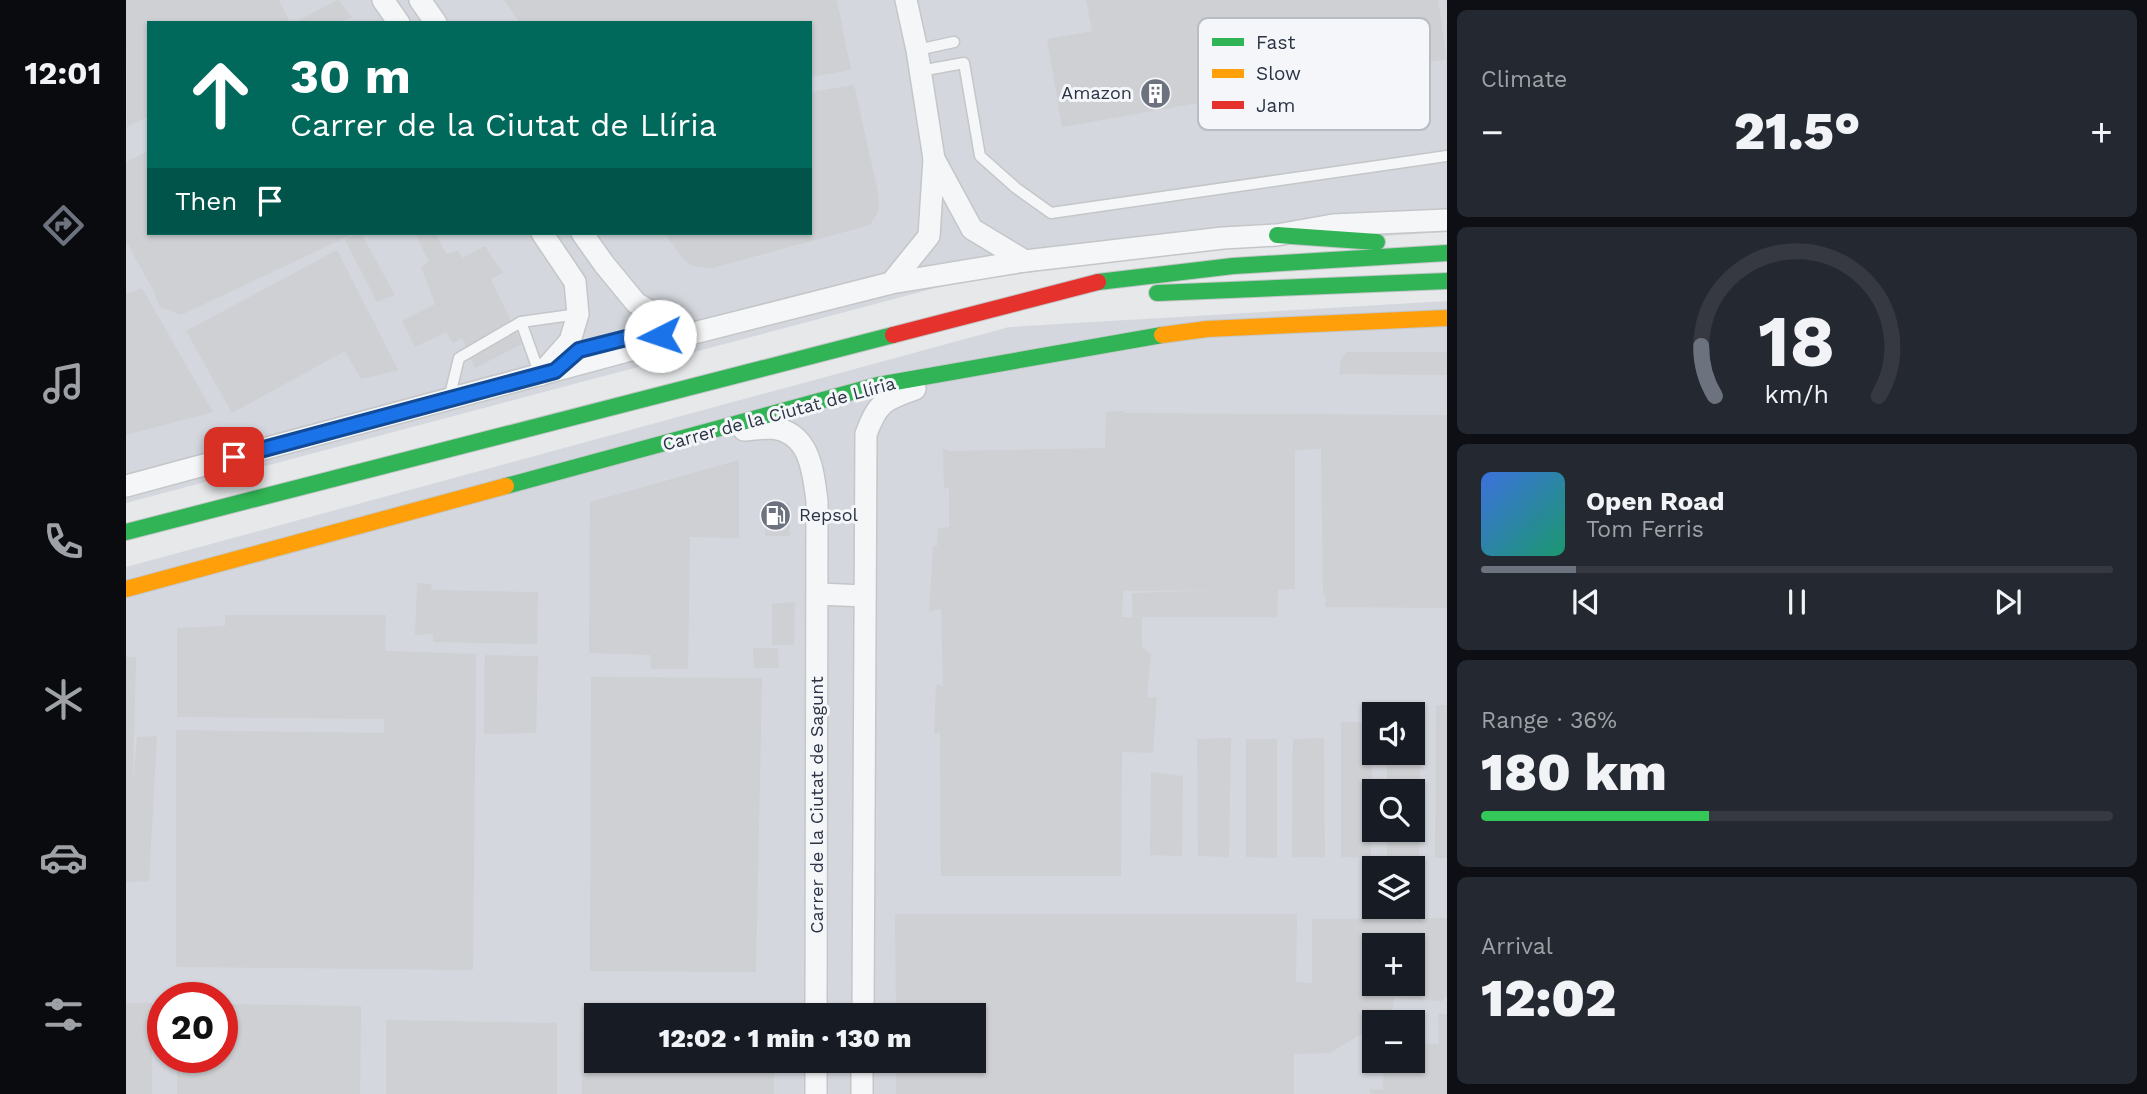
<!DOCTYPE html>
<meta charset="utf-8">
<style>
body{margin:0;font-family:"Work Sans",sans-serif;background:#242831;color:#f1f3f6;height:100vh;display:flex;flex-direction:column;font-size:26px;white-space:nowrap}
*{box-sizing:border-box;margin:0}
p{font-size:23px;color:#9ea1a6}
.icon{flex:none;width:38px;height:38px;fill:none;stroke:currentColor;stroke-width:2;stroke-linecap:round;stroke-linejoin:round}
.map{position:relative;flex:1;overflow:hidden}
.drawer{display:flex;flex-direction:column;gap:10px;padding:10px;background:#0d0f14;width:700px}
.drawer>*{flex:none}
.guide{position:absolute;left:21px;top:21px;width:665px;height:214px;border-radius:0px;box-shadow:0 2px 5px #0004;background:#00695c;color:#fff;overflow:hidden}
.tools{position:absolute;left:1236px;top:702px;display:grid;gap:14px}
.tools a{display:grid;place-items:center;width:63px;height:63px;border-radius:0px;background:#171b24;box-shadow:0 2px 5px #0004;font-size:35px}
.speed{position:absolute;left:21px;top:982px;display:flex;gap:14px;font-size:35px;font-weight:700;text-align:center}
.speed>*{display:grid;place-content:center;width:91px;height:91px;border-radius:50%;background:#171b24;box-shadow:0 2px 5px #0004;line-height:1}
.speed .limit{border:10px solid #d22;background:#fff;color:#111}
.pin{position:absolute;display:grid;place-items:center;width:60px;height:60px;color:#fff;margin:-30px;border-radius:14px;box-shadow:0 4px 10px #0006}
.me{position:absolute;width:77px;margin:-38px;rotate:266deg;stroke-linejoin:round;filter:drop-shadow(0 0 5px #0008)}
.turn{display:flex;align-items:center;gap:24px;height:147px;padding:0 28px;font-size:32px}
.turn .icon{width:91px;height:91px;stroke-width:2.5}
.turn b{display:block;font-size:49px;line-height:60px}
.then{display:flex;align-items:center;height:66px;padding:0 28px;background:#0003;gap:14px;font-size:26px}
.big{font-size:52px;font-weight:800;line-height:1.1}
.drawer .card{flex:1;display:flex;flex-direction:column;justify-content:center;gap:10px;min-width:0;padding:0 24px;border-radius:10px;background:#242831}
.drawer .dial{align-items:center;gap:0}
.dial svg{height:182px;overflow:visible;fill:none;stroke:#363941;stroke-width:7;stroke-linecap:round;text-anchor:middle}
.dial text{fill:#f1f3f6;stroke:none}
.song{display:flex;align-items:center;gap:21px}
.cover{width:84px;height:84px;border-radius:10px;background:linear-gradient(135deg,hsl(220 70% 55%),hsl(160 70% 35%))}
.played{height:7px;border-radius:4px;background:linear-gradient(90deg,#6c737f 15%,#363941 15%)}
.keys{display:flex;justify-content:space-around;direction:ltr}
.heat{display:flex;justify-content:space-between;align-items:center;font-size:38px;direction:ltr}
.charge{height:10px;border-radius:5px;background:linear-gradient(90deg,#34c759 36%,#363941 0)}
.trip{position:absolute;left:458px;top:1003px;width:402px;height:70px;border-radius:0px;background:#171b24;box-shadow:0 2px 5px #0004;font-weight:800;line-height:70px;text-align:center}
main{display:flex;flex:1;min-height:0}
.menu{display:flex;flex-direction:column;width:126px;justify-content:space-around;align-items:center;background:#090b0e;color:#9ea1a6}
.menu .icon{width:49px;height:49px}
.menu .active{color:#6c737f}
.menu b{font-size:32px;color:#f1f3f6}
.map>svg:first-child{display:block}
</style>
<main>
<nav class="menu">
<b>12:01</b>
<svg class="icon active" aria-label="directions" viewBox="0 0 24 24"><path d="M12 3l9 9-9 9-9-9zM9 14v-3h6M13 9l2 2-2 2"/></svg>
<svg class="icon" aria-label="music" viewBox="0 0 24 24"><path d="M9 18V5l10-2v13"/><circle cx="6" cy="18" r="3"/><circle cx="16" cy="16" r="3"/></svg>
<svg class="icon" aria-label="phone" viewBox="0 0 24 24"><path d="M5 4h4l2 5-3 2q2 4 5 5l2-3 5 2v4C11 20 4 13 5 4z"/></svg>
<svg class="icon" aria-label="climate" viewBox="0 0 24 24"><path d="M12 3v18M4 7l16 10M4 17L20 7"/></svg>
<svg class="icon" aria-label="car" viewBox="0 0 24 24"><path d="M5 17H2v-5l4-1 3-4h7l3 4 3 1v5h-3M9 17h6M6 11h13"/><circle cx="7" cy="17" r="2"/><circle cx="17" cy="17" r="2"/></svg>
<svg class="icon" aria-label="filters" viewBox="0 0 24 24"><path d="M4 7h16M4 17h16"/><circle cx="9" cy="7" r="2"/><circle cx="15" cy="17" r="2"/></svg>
</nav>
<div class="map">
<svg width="1321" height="1094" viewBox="0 0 1321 1094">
<rect width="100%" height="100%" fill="#e6e8ea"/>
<g fill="#d4d7dd" fill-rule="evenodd">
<path d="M0,0H1321V232L1099,246L832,282L0,503ZM23,23H684V233H23Z"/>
<path d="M1321,301V1094H0V567L883,327ZM1248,714H1286V752H1248ZM1248,791H1286V830H1248ZM1248,868H1286V906H1248ZM1248,945H1286V984H1248ZM37,998H96V1057H37ZM471,1015H849V1060H471ZM1248,1022H1286V1060H1248Z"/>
</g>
<g fill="#ced0d3" fill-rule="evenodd">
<path d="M0,0H153L164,23H23V116L1,127Z"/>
<path d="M212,0L226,17L212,23H174L173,20Z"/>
<path d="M378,0H711L725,70L684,77V23H394Z"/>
<path d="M960,0H1312L1321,59L936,127L921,39L966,31Z"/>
<path d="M728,85L752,193L753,210L744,225L586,268L567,266L556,258L539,233H684V92Z"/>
<path d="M23,151V233H229L55,315L34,307L27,290L0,241V162Z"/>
<path d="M232,233H235L269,295L251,302L219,240Z"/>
<path d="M289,233H310L320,254L332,251L337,258L359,246L377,273L365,279L396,344L349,368L336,338L327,343L320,332L289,347L276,321L309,304L295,267L303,262Z"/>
<path d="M211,250L272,370L235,379L219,351L106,413L60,331Z"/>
<path d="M16,288L87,412L0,435V294Z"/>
<path d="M1221,352H1321V375L1213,374L1216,357Z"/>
<path d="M999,411L998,413L1321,415V608L1199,607L1200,596L1197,595L1195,449L1169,450V589L1152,590L1151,617H1016V647L1025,654L1021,697H1031L1027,753L996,752L995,876H815L814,732L808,734L810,684L817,686L815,609L803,611L807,546H811L812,528L823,527V487L818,489L817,449L823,451L979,448L980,412ZM1095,590L1006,593L1007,617H996L997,591Z"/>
<path d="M613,460V538L564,537L562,669H525L524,655L463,653L464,502Z"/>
<rect x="639" y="503" width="25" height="33"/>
<path d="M291,583L305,584L306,590L412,592L411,644L307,642V634L289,635Z"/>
<path d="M669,602L668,645H646V604Z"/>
<path d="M99,615H260L259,651L350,654L347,970L50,967V730L258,733V719L51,717V628L99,626Z"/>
<path d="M627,648H652L653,668H628Z"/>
<path d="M359,655L412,656L410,733L358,734Z"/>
<path d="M0,657H10L7,782L11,737L31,736L23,881L0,882Z"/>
<path d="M465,677L636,678L630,972L464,971Z"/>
<path d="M1260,705L1294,707L1293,858L1261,857V830H1286V791H1261V752H1286V714H1261Z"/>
<path d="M1310,705H1321V858H1309Z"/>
<path d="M1215,722H1246L1245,858L1215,857Z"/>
<path d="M1105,738L1103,857L1072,856L1071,739Z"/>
<path d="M1198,738L1199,857H1166L1167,739Z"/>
<path d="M1120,739H1151V858L1120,857Z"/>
<path d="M1025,772L1057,776L1056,856L1024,855Z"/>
<path d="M769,914H1171L1170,982L1186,983V919L1321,918V996L1316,1001L1268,998L1266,1014L1254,1022H1248V1026L1204,1053L1168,1054V1094H770V1060H849V1015H770ZM1248,945H1286V984H1248Z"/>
<rect x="0" y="1003" width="26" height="91"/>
<path d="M96,1004L235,1006L234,1094H51V1057H96Z"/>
<path d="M649,1005V1015H471V1060H648V1094H456L457,1006Z"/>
<path d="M1312,1014H1321V1094H1244V1089L1257,1090L1258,1066L1296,1067L1297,1044H1313Z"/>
<path d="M260,1020L431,1023V1094H260Z"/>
</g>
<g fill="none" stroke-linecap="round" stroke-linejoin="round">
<defs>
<g id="lane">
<path d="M791,50L828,42"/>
<path d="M794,71L838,63L854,156L890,188L925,213L1321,156"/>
<path d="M395,322L452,314"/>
<path d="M439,362L453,350L520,333L538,337"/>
<path d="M323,399L333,358L395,322L414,375"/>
</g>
<g id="street">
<path d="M257,0L273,23"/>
<path d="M294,0L310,23"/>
<path d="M808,159L846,229L899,261"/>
<path d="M456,233L478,264L510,303L564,334"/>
<path d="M765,283L803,236L808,159L791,50L780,0"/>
<path d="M414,375L444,341L452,314L449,282L416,233"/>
<path d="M618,430C627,429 637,428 646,428C684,432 687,471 691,501L690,1015"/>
<path d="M0,486L564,334L765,283L899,261L1097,238L1151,235L1207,225L1321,220"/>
<path d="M692,594L739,596"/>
<path d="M737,1015L740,434C752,402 758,400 789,389"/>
<path d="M690,1094V1060"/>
<path d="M736,1094V1060"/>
</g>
<g id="fast">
<path d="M1151,235L1251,242"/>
<path d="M972,282L1107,266L1321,253"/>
<path d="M1031,293L1321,281"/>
<path d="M380,486L752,385L1036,335"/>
<path d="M0,532L767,335"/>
</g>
<g id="slow">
<path d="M1036,335L1081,329L1321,318"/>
<path d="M0,589L380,486"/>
</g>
<path id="jam" d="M767,335L972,282"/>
</defs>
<use href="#lane" stroke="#c4c6c8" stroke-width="13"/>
<use href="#street" stroke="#c4c6c8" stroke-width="24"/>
<use href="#fast" stroke="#c4c6c8" stroke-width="18"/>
<use href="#slow" stroke="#c4c6c8" stroke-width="18"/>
<use href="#jam" stroke="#c4c6c8" stroke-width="18"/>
<use href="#lane" stroke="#f5f6f7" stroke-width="10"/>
<use href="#street" stroke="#f5f6f7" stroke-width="21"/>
<use href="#fast" stroke="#30b455" stroke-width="16"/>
<use href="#slow" stroke="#ff9f0a" stroke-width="16"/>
<use href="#jam" stroke="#e5322d" stroke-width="16"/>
</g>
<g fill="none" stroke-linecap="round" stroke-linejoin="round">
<defs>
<path id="route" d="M108,457L429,371L453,350L520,333L534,336"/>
</defs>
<use href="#route" stroke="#114b97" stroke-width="18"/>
<use href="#route" stroke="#1a73e8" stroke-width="12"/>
</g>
<defs>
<symbol id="building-disc" viewBox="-11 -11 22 22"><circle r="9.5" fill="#6c737f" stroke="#f4f6f9"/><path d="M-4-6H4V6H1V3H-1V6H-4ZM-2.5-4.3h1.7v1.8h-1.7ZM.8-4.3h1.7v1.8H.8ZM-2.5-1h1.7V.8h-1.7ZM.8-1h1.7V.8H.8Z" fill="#fff"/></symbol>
<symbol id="fuel-disc" viewBox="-11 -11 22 22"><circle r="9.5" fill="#6c737f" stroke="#f4f6f9"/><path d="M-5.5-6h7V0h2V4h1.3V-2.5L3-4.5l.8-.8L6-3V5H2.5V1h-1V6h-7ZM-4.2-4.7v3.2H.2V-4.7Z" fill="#fff"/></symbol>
</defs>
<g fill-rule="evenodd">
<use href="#building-disc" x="1012" y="76" width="35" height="35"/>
<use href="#fuel-disc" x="632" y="498" width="35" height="35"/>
</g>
<g text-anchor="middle" stroke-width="6" stroke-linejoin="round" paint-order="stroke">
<g font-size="18" fill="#2b3445" stroke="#f4f6f9" text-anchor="end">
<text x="1006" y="99">Amazon</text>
<text x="673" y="521" text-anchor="start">Repsol</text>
</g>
<g font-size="18" fill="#2b3445" stroke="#f4f6f9">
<text transform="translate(653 414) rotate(-15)" y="6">Carrer de la Ciutat de Llíria</text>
<text transform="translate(691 805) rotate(-90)" y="6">Carrer de la Ciutat de Sagunt</text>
</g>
</g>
<rect x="1072" y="18" width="232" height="112" rx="10" fill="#f4f6f9" stroke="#b8bcc3" stroke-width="2"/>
<rect x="1086" y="38" width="32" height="8" fill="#30b455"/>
<rect x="1086" y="69" width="32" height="9" fill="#ff9f0a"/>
<rect x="1086" y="101" width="32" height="8" fill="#e5322d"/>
<g font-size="19" fill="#2b3445">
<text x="1130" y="49">Fast</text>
<text x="1130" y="80">Slow</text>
<text x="1130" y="112">Jam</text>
</g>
</svg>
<div class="tools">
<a><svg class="icon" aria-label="sound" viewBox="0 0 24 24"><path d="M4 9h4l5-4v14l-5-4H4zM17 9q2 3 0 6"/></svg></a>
<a><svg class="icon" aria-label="search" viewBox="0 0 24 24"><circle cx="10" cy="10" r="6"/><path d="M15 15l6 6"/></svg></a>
<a><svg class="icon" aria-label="layers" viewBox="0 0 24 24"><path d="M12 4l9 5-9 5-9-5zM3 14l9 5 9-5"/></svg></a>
<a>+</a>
<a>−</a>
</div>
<div class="speed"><div class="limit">20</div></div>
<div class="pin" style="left:108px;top:457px;background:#d93025"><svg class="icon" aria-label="arrive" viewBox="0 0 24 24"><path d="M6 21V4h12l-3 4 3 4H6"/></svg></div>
<svg class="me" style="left:534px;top:336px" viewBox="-20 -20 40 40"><circle r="19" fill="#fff"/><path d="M0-13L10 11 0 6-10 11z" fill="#1a73e8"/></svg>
<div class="trip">12:02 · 1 min · 130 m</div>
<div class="guide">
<div class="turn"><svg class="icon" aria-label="ahead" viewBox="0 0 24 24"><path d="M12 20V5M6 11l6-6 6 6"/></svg><div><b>30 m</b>Carrer de la Ciutat de Llíria</div></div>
<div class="then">Then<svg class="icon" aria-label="arrive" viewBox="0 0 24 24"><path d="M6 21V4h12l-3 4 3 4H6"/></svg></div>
</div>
</div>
<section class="drawer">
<div class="card"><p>Climate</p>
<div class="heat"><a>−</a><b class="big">21.5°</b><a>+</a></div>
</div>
<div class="card dial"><svg viewBox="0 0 100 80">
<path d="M14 69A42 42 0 1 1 86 69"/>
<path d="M14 69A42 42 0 0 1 8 47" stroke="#6c737f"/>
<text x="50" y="56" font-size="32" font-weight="700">18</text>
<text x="50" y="72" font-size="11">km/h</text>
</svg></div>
<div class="card">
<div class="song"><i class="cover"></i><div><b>Open Road</b><p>Tom Ferris</p></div></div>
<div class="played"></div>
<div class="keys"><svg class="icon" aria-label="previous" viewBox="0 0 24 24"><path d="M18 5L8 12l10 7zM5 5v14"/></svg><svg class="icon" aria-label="pause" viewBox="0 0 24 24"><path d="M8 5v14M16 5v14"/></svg><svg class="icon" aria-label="next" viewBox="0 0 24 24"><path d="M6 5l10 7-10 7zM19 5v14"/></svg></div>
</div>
<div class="card"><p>Range · 36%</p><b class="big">180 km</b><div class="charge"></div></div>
<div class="card"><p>Arrival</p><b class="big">12:02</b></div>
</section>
</main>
